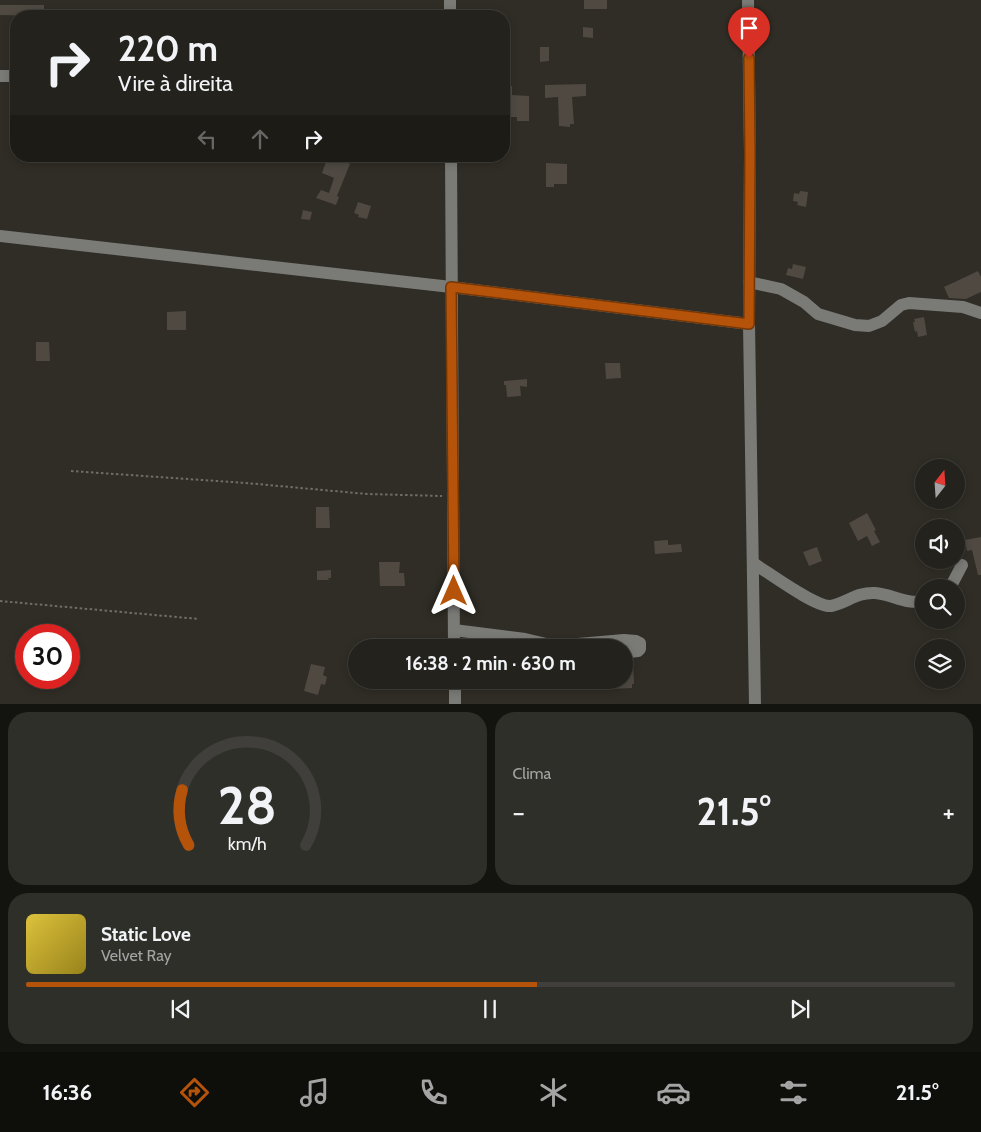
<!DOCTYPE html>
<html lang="pt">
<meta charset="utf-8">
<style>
body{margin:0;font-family:Cabin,sans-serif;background:#2f2f29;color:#f1f3f6;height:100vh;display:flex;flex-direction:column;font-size:19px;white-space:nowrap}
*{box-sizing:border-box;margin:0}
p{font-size:16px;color:#a3a4a3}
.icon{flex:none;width:28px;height:28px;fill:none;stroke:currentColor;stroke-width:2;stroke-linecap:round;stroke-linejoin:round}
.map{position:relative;height:704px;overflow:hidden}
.details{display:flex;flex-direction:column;gap:8px;padding:8px;background:#13130f;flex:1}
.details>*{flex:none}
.guide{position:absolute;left:10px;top:10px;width:500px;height:152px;border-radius:20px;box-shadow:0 2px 8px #0003,0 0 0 1px #403f3b;background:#23221c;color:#f1f3f6;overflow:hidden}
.needle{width:32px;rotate:17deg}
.buttons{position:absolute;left:915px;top:459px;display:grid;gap:10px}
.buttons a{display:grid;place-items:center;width:50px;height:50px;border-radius:50%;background:#23221c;box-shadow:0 2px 8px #0003,0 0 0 1px #403f3b;font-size:25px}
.speed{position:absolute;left:15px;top:624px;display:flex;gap:10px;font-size:25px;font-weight:700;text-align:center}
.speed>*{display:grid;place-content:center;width:65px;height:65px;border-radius:50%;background:#23221c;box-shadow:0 2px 8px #0003,0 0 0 1px #403f3b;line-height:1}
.speed .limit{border:8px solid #d22;background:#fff;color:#111}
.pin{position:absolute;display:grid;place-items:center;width:42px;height:42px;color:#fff;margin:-51px -21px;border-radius:50% 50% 50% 0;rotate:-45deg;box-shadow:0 0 5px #0007}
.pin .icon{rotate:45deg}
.me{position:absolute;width:55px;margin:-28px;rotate:0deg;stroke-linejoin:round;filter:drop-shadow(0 0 4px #0008)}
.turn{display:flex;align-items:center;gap:18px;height:105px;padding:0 25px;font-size:22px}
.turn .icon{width:65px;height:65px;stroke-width:2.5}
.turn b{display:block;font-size:35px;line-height:42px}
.lanes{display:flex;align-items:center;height:48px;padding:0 25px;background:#0003;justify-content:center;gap:25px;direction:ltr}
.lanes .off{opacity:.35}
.big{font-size:38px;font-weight:800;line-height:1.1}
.details .widget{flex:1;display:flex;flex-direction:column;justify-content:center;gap:8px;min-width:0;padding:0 18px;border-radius:20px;background:#2f2f29}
.details .dial{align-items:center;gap:0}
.dial svg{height:130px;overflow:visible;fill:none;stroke:#403f3b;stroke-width:7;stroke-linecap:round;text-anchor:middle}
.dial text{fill:#f1f3f6;stroke:none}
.song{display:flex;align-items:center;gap:15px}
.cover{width:60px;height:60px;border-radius:8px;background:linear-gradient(135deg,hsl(50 70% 55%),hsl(50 70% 35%))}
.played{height:5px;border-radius:2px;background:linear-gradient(90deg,#b45309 55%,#403f3b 55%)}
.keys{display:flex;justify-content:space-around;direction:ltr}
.heat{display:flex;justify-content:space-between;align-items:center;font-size:28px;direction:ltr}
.details .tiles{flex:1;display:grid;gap:8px;grid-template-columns:1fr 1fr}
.widget:last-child{grid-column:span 2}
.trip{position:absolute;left:348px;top:639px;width:285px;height:50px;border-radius:25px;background:#23221c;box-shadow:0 2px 8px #0003,0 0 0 1px #403f3b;font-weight:800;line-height:50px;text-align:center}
.tabs{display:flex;height:80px;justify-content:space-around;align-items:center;background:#0e0e0b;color:#a3a4a3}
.tabs .icon{width:35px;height:35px}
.tabs .current{color:#b45309}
.tabs b{font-size:22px;color:#f1f3f6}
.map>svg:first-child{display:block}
</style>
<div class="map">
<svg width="981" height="705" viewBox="0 0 981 705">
<rect width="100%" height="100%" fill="#2f2d25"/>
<g fill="#4f4942">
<rect x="584" y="0" width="23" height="9"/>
<path d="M0,5H44V16L0,15Z"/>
<path d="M583,27L593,28V38L583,37Z"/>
<path d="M540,47H549V61L540,62Z"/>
<path d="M586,84V96L572,97L574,124H570V127L559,126L558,97L545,98V85Z"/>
<path d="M504,86H512V95L529,96V121H517V117H508V111H504Z"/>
<path d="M328,156H341L347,158L346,162L350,164L337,196L339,197L336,205L316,198L321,190L329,193L334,178L322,173Z"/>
<path d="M546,163L567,164V184H554V187H546Z"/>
<path d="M800,191L808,192L806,207L797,205L798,202L793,201L794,193L799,194Z"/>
<path d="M358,202L371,206L367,219L358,217L359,215L354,213Z"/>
<path d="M303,210L312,212L310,220L301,219Z"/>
<path d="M793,264L806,267L803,279L786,275L788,268L792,269Z"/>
<path d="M978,271L981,277V292L966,299L949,298L944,287Z"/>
<path d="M186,311V330H167V312Z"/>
<path d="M924,317L927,335L918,337L917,331L915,332L913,322H915L914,319Z"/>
<path d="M36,342H49L50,361H36Z"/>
<path d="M605,363H620L621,378L606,379Z"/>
<path d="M527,379V387L520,386L521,396L507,397L506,385H504V381Z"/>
<path d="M316,507H329L330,528H316Z"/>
<path d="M867,513L876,530L874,531L880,542L872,546L867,536L858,541L849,523Z"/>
<path d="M981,537V575H978L972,550L967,551L965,540Z"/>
<path d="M668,540V545L681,544L682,552L655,554L654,541Z"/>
<path d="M817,547L822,561L809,566L803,552Z"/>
<path d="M379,562H400L399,573H404L405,586H380Z"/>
<path d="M331,570V578H328L329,580H317V571Z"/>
<path d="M624,658L633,660L634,684H632V688L611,689V680H624Z"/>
<path d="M311,664L325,667L323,675L327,677L325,685L321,684L318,695L304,691Z"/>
</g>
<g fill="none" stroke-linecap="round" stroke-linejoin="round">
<g stroke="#6e6d66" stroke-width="2" stroke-dasharray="2.5 2.5" stroke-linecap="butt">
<path d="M71,471L246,483L367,494L442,496"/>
<path d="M0,601L199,619"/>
</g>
<g stroke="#7a7b77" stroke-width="12">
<path d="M450,0V16"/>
<path d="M748,0L750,154L749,324L755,705"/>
<path d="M0,76H16"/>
<path d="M451,156L454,648"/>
<path d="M0,236L451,287L749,324"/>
<path d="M749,282L781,289L804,302L818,314L855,325L869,326L882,321L901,305L909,303L963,307L981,313"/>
<path d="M753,563C768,572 816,608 831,606C847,603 856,592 875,593C892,594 906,605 924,601"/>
<path d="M950,588L962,565"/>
<path d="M454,630L525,639L555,646L624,640L636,641L640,643V649L638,651L629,652"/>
<path d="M455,680V705"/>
</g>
</g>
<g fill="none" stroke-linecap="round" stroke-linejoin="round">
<defs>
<path id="route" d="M454,591L451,287L749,324L750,154L749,58"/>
</defs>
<use href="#route" stroke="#753606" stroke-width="12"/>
<use href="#route" stroke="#b45309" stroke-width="9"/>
</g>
</svg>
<div class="buttons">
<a><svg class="needle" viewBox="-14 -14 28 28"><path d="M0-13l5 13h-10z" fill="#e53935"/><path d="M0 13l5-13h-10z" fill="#a3a4a3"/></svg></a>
<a><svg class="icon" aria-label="sound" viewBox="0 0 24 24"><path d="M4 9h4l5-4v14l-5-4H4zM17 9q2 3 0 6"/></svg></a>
<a><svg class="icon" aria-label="search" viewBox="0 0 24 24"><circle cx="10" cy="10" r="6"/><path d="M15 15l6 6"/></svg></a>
<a><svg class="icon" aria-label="layers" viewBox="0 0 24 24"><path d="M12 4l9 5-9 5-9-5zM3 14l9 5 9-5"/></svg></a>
</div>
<div class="speed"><div class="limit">30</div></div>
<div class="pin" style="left:749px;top:58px;background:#d93025"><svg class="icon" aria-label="arrive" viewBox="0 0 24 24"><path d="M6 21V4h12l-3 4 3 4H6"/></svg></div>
<svg class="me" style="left:454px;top:591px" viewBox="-20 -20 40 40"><path d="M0-17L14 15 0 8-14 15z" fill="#b45309" stroke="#fff" stroke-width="4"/></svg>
<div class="trip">16:38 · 2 min · 630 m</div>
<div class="guide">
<div class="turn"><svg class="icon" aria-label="right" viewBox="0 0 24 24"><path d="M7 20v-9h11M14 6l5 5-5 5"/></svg><div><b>220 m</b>Vire à direita</div></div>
<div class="lanes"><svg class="icon off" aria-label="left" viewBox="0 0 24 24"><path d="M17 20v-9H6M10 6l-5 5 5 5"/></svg><svg class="icon off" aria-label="ahead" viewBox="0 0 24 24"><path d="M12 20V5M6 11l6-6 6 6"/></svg><svg class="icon" aria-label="right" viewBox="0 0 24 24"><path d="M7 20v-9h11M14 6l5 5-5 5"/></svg></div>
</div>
</div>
<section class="details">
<div class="tiles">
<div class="widget dial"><svg viewBox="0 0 100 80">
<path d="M14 69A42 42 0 1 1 86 69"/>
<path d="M14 69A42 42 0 0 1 10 35" stroke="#b45309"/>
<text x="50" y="56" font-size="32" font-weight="700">28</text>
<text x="50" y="72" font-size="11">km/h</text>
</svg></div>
<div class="widget"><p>Clima</p>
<div class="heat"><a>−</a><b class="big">21.5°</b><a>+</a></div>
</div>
<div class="widget">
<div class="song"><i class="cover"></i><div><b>Static Love</b><p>Velvet Ray</p></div></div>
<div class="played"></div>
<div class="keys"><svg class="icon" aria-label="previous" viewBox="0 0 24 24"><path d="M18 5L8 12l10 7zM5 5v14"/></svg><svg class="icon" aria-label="pause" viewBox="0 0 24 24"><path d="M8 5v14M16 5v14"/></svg><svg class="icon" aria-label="next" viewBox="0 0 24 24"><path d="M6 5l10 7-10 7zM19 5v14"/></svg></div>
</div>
</div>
</section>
<nav class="tabs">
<b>16:36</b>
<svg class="icon current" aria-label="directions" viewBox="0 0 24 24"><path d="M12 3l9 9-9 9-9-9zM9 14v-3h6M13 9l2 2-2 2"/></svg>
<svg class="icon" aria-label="music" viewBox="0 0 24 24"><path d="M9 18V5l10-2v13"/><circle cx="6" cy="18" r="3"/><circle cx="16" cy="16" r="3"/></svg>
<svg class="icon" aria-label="phone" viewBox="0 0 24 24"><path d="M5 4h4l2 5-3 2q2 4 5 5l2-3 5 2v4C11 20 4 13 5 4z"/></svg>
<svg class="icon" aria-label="climate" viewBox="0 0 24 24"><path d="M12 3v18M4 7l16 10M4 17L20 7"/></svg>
<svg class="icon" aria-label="car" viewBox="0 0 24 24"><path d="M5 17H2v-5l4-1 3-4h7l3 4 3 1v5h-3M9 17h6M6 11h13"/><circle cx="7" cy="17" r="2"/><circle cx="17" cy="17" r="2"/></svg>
<svg class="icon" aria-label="filters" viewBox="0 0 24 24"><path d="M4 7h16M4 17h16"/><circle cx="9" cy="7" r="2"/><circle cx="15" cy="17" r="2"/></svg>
<b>21.5°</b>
</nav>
